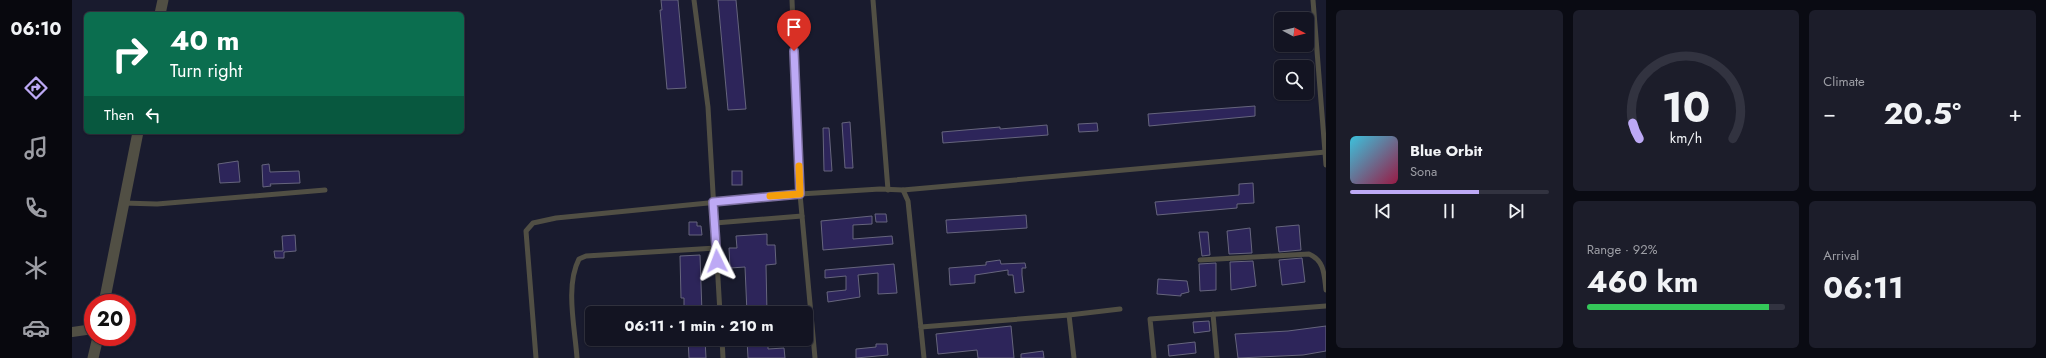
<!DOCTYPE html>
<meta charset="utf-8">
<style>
body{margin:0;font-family:Jost,sans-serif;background:#1c1d2a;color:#f1f3f6;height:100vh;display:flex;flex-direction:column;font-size:15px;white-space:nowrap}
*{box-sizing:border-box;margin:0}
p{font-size:13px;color:#9d9ea5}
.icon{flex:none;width:22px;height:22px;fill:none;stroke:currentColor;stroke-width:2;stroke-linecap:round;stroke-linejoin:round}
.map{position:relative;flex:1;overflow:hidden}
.details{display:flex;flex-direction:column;gap:10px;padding:10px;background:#0a0b13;width:720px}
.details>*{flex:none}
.banner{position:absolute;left:12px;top:12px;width:380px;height:122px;border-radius:6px;box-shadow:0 1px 3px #0004,0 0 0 1px #323340;background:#0b6e4f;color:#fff;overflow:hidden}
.needle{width:26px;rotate:97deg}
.buttons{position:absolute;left:1202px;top:12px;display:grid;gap:8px}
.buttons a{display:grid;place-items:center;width:40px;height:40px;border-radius:6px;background:#131422;box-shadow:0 1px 3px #0004,0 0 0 1px #323340;font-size:20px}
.speed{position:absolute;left:12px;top:294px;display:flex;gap:8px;font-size:20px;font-weight:700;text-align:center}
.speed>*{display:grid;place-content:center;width:52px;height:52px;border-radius:50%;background:#131422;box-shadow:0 1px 3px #0004,0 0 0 1px #323340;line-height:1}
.speed .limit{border:6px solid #d22;background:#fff;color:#111}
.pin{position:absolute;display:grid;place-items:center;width:34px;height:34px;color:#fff;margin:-41px -17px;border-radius:50% 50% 50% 0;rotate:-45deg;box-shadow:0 0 4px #0007}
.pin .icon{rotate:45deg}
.me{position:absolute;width:44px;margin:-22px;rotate:357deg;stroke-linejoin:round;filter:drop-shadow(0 0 3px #0008)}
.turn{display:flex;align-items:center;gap:14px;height:84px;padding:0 20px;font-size:18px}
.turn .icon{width:52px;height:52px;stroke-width:2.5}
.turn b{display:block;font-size:28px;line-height:34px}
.then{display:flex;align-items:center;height:38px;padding:0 20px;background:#0003;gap:8px;font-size:15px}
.big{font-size:30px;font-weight:700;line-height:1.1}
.details .widget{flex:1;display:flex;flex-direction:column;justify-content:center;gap:6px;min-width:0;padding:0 14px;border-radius:6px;background:#1c1d2a}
.details .dial{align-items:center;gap:0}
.dial svg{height:104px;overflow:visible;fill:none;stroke:#323340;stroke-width:7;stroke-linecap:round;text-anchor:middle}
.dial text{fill:#f1f3f6;stroke:none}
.song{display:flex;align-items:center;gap:12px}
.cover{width:48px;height:48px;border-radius:6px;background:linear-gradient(135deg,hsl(190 70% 55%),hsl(340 70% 35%))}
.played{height:4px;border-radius:2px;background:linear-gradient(90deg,#bda9f5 65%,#323340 65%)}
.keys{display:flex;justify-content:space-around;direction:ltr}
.heat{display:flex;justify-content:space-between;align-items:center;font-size:22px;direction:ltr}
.charge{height:6px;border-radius:3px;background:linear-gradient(90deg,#34c759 92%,#323340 0)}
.details .tiles{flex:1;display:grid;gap:10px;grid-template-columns:repeat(3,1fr)}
.widget:first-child{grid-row:span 2}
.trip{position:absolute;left:513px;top:306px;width:228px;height:40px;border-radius:6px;background:#131422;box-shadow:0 1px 3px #0004,0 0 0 1px #323340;font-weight:700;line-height:40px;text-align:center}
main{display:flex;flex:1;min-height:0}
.menu{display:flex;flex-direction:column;width:72px;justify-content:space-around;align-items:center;background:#08080e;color:#9d9ea5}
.menu .icon{width:28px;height:28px}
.menu .current{color:#bda9f5}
.menu b{font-size:18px;color:#f1f3f6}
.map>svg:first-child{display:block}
</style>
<main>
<nav class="menu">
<b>06:10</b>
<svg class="icon current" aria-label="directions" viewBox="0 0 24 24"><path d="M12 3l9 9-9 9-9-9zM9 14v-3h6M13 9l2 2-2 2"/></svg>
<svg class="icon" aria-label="music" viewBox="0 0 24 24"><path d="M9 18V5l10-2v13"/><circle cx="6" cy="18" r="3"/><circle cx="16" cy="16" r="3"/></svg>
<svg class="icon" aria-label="phone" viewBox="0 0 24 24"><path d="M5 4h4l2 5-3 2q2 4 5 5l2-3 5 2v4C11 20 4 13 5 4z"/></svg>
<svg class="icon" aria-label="climate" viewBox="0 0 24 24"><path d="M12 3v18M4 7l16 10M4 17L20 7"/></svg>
<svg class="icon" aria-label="car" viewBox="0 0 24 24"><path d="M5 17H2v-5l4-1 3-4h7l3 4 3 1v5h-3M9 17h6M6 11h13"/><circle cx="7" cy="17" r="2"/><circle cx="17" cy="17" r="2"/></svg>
</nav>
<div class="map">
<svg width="1254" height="358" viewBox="0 0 1254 358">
<rect width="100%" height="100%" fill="#191b2e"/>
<g fill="#2d255a" stroke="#66657d">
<path d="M589,0H606L614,88L595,89L588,10H590Z"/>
<path d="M646,0H664L674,109L656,110Z"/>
<path d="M1183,106V116L1077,126L1076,114Z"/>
<path d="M778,122L781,168H773L770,123Z"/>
<path d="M1025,123L1026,131L1007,132L1006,124Z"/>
<path d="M975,125L976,135L871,143L870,132L928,127V129Z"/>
<path d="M751,128H757L760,171H752Z"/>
<path d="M166,161L168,182L148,183L146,164Z"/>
<path d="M197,164L198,172L227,171L228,183L198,184L199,186L191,187L190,165Z"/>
<rect x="660" y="171" width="10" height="14"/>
<path d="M1181,183L1182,203L1165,204V208L1085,215L1083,202L1167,195V184Z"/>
<path d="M803,214H814L815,222H804Z"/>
<path d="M954,215L955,228L875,233L874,220Z"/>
<path d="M800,216V224L781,225V239L820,236L821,244L751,250L749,221Z"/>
<path d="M617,222H625V226H629L630,235H617Z"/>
<path d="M1227,225L1229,250L1207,252L1204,227Z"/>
<path d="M1178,228L1180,253L1157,254L1155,231Z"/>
<path d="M1127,232H1136L1138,255L1130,256Z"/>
<path d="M695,234V245H703L704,264L694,265L695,313H675L673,267L658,268L657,248H665L664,236Z"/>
<path d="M223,235L224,251L212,252V258H203L202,251H211L210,236Z"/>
<path d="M628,255L630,313H612V298H609L608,256Z"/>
<path d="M1230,258L1233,282L1210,285L1207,260Z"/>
<path d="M928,260L929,264L953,263L954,268H950V275L952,292L943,293L941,275H936V270L903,275V283L878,285L877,268L914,265V262Z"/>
<path d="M1181,261L1184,286L1159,290L1158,262Z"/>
<path d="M1144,263V290L1128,291L1127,264Z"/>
<path d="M822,264L825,293L806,294V273L786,275L788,297L756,302L755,292L774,290V276L753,278V270Z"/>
<path d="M1086,279L1115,281L1117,292L1109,294V296L1085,294Z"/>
<path d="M1137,321L1138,331L1122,333L1121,322Z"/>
<path d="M939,326L942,358H906L905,350L866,354L864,334Z"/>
<path d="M1254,326V351L1231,355L1166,358L1163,334L1216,331Z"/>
<path d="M616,339H633L634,358H617Z"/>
<path d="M675,339H696V349L712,348L713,358H676Z"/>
<path d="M1123,342L1124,353L1097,356L1096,345Z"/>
<path d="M804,344H815L816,355L784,358V349L804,347Z"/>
<path d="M971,351L972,358H949V354Z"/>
</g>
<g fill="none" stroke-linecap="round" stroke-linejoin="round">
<g stroke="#514f44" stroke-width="5">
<path d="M622,0L636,107L648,313"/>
<path d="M720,0L728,194L743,358"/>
<path d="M801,0L816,190"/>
<path d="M1241,0L1254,165"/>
<path d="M831,190L836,201L852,358"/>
<path d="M51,203L85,204L253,190"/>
<path d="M643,223L730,216"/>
<path d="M1128,260L1237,254C1253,261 1252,275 1254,290"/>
<path d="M1141,314L1145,358"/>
<path d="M997,315L1048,309"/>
<path d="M849,327L997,315L1002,358"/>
<path d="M650,339L651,358"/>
<path d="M464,358L454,231L461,223L484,218L728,194L808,189L831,190L1254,152"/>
<path d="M505,358C503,328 493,286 507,259L514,256L644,248"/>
<path d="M1082,358L1078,319L1254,306"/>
</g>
<path stroke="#514f44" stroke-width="10" d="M0,332L21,329"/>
<g stroke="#514f44" stroke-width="11">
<path d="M88,14L91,0"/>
<path d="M32,303L66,132"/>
<path d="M21,358L26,337"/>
</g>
</g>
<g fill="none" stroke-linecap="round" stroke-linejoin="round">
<defs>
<path id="route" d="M645,261L641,202L728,194L722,51"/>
</defs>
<use href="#route" stroke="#7b6e9f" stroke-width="10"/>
<use href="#route" stroke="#bda9f5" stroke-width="7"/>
<path stroke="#f59e0b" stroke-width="7" d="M698,196L728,194L727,166"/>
</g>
</svg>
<div class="buttons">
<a><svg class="needle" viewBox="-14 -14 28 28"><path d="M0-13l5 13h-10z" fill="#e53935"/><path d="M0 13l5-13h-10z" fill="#9d9ea5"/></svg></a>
<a><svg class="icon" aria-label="search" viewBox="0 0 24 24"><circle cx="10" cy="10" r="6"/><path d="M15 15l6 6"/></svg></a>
</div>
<div class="speed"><div class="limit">20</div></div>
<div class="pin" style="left:722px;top:51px;background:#d93025"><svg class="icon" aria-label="arrive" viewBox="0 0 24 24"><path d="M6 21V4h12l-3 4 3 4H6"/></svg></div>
<svg class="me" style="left:645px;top:261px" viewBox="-20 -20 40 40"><path d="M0-17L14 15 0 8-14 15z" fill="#bda9f5" stroke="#fff" stroke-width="4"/></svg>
<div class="trip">06:11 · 1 min · 210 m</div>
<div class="banner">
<div class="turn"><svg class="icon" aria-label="right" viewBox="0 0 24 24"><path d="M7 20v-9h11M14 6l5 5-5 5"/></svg><div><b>40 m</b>Turn right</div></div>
<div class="then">Then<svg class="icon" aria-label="left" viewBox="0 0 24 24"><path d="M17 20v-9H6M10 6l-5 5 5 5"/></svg></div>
</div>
</div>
<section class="details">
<div class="tiles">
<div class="widget">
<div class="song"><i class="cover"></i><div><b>Blue Orbit</b><p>Sona</p></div></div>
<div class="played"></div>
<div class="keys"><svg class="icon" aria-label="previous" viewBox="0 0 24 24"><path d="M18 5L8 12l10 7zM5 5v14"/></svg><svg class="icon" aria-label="pause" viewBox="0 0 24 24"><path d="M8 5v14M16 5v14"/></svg><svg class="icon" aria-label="next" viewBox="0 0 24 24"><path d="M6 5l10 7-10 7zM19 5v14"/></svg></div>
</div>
<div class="widget dial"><svg viewBox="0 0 100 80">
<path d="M14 69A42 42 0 1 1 86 69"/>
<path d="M14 69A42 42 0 0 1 9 57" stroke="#bda9f5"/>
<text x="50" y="56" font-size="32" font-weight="700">10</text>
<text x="50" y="72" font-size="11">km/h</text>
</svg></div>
<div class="widget"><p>Climate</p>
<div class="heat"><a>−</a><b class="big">20.5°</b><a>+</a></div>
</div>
<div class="widget"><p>Range · 92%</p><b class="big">460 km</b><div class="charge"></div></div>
<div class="widget"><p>Arrival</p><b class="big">06:11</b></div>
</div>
</section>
</main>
